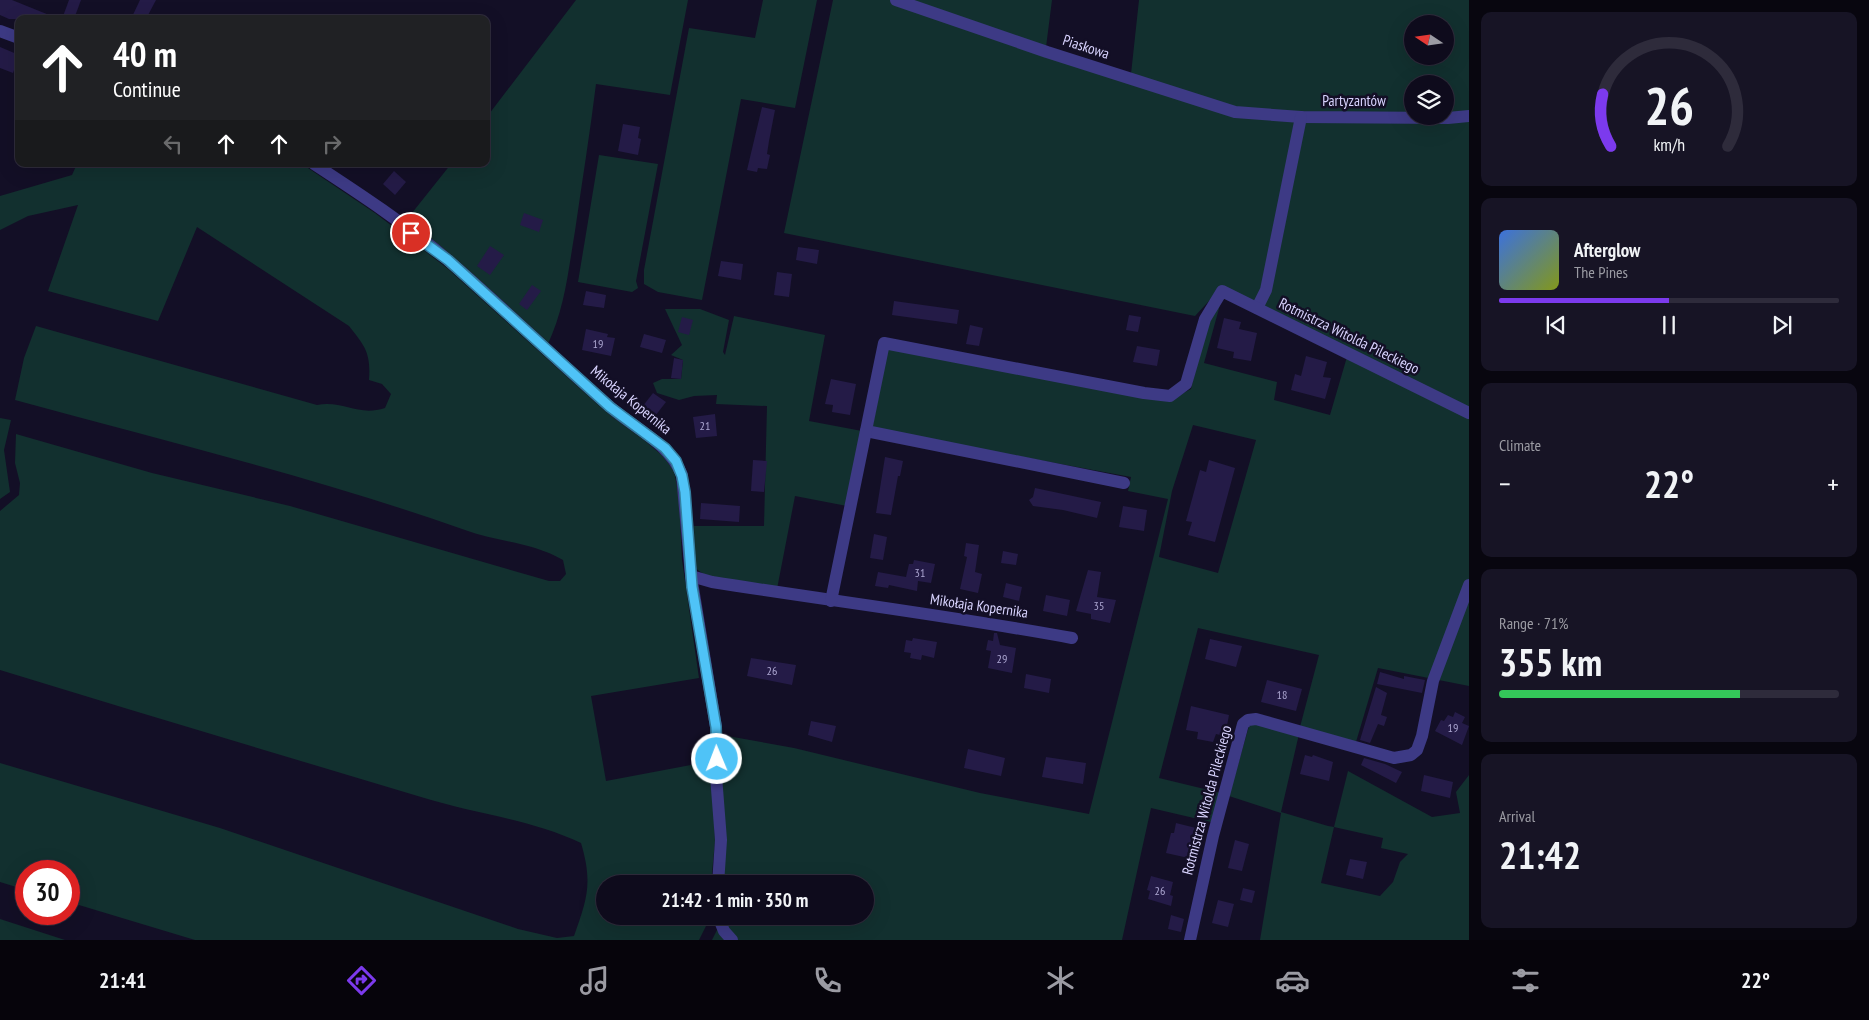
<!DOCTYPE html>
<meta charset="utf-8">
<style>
body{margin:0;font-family:"PT Sans Narrow",sans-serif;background:#171425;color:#f1f3f6;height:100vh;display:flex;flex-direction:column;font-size:19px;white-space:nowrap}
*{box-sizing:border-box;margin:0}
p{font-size:16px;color:#9b9ba3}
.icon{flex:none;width:28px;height:28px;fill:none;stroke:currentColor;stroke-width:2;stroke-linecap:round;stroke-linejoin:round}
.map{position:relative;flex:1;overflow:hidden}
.details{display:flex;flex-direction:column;gap:12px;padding:12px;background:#08060f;width:400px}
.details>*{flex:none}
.top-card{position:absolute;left:15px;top:15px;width:475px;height:152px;border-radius:10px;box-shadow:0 5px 20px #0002,0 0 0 1px #2e2b3b;background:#202124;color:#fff;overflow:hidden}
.needle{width:32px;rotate:283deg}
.controls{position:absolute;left:1404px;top:15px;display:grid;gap:10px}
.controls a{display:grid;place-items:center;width:50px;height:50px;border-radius:50%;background:#0e0b1c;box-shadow:0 5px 20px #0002,0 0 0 1px #2e2b3b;font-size:25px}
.speed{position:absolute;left:15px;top:860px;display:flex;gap:10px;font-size:25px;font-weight:700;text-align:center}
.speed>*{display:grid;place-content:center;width:65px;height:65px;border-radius:50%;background:#0e0b1c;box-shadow:0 5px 20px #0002,0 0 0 1px #2e2b3b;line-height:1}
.speed .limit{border:8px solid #d22;background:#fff;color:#111}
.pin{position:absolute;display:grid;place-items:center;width:42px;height:42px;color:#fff;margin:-21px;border:2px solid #fff;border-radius:50%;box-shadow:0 1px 5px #0007}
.me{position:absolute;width:55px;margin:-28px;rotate:359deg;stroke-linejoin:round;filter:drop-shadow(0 0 4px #0008)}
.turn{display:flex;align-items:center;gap:18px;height:105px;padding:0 15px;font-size:22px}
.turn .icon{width:65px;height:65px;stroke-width:2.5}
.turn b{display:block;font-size:35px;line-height:42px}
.lanes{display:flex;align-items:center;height:48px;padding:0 15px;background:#0003;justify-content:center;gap:25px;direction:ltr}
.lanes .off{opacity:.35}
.big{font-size:38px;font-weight:800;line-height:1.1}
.details .card{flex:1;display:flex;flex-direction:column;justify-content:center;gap:8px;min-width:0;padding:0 18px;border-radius:10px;background:#171425}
.details .dial{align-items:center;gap:0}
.dial svg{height:130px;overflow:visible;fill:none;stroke:#2e2b3b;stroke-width:7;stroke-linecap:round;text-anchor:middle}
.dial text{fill:#f1f3f6;stroke:none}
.song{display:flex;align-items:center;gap:15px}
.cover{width:60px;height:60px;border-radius:8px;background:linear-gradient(135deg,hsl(220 70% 55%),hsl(70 70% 35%))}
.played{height:5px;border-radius:2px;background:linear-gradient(90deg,#7c3aed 50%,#2e2b3b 50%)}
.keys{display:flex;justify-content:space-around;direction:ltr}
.heat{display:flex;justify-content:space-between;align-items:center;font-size:28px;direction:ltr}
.charge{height:8px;border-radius:4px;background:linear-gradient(90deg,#34c759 71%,#2e2b3b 0)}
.trip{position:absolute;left:596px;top:875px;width:278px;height:50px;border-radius:25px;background:#0e0b1c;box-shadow:0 5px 20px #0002,0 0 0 1px #2e2b3b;font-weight:800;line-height:50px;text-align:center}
.tabs{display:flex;height:80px;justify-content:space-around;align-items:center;background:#06040b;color:#9b9ba3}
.tabs .icon{width:35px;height:35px}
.tabs .selected{color:#7c3aed}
.tabs b{font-size:22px;color:#f1f3f6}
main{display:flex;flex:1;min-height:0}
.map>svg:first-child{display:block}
</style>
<main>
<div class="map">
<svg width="1469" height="940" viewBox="0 0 1469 940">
<rect width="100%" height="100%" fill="#130f26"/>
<g fill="#12302f" fill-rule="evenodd">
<path d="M576,0H688L670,95L596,84C590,133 582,182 575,231C568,272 565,308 547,346L404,223L451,164H486V118Z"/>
<path d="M763,0H817L795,108L741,99L702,300L658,292L644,284V270L689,28L755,38Z"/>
<path d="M833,0H1052L1045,55L1131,74L1139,0H1469V686L1378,668L1356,742L1300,727L1319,655L1198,628L1159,778L1221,793L1211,822L1151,808L1122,940H712L724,916H865V884H722V735L794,748L980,793L1089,814L1168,499L1128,491L1131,477L872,429L888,348L1168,401L1191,389L1205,326L1223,294L1204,363L1277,382L1274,400L1330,415L1349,350L1220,289L1195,316L784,233ZM1412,24H1445V56H1412ZM1412,84H1445V116H1412ZM1193,425L1256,440L1218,573L1159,557L1172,491Z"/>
<path d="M599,155L658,164L636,281L638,288L632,292L578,282Z"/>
<path d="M77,164H302L375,213L447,268L604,410L643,439L664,457L674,471L679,496L682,560L699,678L591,696L606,781L712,761L715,841L711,884H605V916H711L699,940H195L69,902V871H26V890L0,882V763L220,828L518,929L557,938L574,936C587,899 593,883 581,843C531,819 475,814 421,797C281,755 140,713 0,670V511L19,495L20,483L15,463L16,434L152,473L290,506L549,581H560L566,574L563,560C532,542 498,542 465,530C318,478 165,441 15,400L24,358L36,326L317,405C343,400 358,417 385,408L391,394L382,384L369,380C371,353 365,346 349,326L197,227L158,321L48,291L78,205L28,216L0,230V196L72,175Z"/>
<path d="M665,309H700L729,320L723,352L725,355L734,316L825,335L809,421L862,431L847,506L795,496L777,589L705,575L695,568L694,526H764L767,406L716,404L717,395L694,396L679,400L657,393L653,383L662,379H681L683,360L671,355L682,345Z"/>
<path d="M0,418L11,420L4,450L10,492L0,499Z"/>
<path d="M1254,723L1299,734L1281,812L1328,826L1334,827L1348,771L1432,817L1460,813L1456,792L1469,775V940H1260L1281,813L1229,796L1249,726ZM1334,827L1383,838L1381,848L1408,854L1400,862L1393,882L1380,896L1321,883Z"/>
<path d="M0,919L65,940H0Z"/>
</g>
<g fill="#241b47">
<path d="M0,0H12L59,19H9L0,15Z"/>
<path d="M69,0H81L74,19H62Z"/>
<path d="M140,0H156L146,19H131Z"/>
<path d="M0,47L19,55L13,73L0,68Z"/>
<path d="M762,107L775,110L769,141L767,154L770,155L767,169L758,168L757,172L747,170Z"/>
<path d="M623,124L640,127L638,138L641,139L638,155L618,151Z"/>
<path d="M394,171L406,182L395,195L383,184Z"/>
<path d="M524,213L543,220L539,232L520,225Z"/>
<path d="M490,246L504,255L490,275L477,266Z"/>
<path d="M798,247L819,250L817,264L796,260Z"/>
<path d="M721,261L743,264L741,280L718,276Z"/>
<path d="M777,272L792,274L789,297L774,295Z"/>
<path d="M532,285L541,291L527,310L519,304Z"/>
<path d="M586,291L606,295L604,308L583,305Z"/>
<path d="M894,301L959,310L957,324L892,315Z"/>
<path d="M1129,315L1141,317L1138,332L1126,330Z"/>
<path d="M682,317L693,320L689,335L678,332Z"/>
<path d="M1224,318L1241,322L1239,329L1257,333L1251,361L1233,358L1234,352L1217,348Z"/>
<path d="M970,325L983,328L979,346L966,344Z"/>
<path d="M586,329L608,334L607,337L615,338L611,356L582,350Z"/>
<path d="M644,334L666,340L662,353L640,347Z"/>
<path d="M1137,346L1160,350L1157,366L1133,362Z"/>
<path d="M1306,356L1327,362L1323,377L1331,378L1325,399L1291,390L1295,374L1301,376Z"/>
<path d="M674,358L683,360L681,379L671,378Z"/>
<path d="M831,379L856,384L850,415L832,412L833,405L825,404Z"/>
<path d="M653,393L666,402L652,420L639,411Z"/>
<path d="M715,414L717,436L696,438L693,417Z"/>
<path d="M885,457L903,461L900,476H898L891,515L876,513Z"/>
<path d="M753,460L767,461L764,492L751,491Z"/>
<path d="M1209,460L1235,468L1215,542L1188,535L1192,522L1186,521L1200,470L1206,472Z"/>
<path d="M1035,488L1101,502L1097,518L1063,510L1033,506L1029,500L1033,497Z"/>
<path d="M701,503L740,506L739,522L700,519Z"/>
<path d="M1123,506L1147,510L1144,531L1119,527Z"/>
<path d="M874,534L887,537L883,560L870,558Z"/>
<path d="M966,543L979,545L975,572L982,574L978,593L960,589L967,557L964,556Z"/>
<path d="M1003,551L1018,554L1016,565L1001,563Z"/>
<path d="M914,560L935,564L931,583L918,581L917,591L889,585L888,588L875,586L878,572L906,577L909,564H913Z"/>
<path d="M1088,570L1101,572L1097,597L1116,600L1110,623L1091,619V614L1076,611Z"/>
<path d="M1006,583L1022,587L1019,601L1003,597Z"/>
<path d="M1046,595L1070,600L1067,616L1043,611Z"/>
<path d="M994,633H997L1000,645L1016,648L1012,673L988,668L991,651L986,650L988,640L993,641Z"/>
<path d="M913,638L937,642L934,658L922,655L921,660L910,658L911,653L904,652L906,640L912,641Z"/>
<path d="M1210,639L1242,646L1236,667L1205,659Z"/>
<path d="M751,658L796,665L792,685L747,676Z"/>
<path d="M1380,672L1404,679V676L1425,680L1422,693L1377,684Z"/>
<path d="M1026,674L1051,679L1049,693L1024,688Z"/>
<path d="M1267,680L1302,689L1296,711L1261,702Z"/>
<path d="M1376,687L1387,693L1381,715L1387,717L1384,726L1378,724L1370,743L1360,740Z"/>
<path d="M1191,706L1229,715L1225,736L1216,734L1213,742L1197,739L1198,732L1186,730Z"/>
<path d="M1455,712L1465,717L1462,723L1469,726L1462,745L1435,731L1441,720L1444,721L1448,715L1453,717Z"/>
<path d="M811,721L836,726L832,742L808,735Z"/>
<path d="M968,749L1005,758L1001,776L964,768Z"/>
<path d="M1305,755L1312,757L1313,755L1333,762L1329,781L1300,774Z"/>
<path d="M1046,757L1086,763L1083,784L1042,777Z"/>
<path d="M1364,758L1385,764L1402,772L1396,783L1361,765Z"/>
<path d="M1424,775L1453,782L1450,798L1421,791Z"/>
<path d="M1176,823L1196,828L1192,845L1196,846L1193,859L1166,853L1171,833H1174Z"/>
<path d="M1235,840L1249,844L1242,871L1228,868Z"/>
<path d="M1350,859L1367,862L1363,879L1346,875Z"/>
<path d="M1151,876L1173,882L1170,895L1173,896L1171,906L1148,899L1150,891L1147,890Z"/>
<path d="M1243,888L1255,891L1252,903L1240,900Z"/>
<path d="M1218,900L1234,904L1228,927L1212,923Z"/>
<path d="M1171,915L1184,919L1181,932L1168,929Z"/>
</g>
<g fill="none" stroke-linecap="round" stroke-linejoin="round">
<g stroke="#3d3a85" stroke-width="12">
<path d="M896,0L1047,52L1235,112L1301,117L1448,118L1469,116"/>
<path d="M0,31L19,38"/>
<path d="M314,164C360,194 407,225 449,261C504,308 555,359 609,406C635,429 668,442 682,475L691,576L712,582C832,601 953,616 1072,638"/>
<path d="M1257,308L1266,290L1301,117"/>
<path d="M866,431L1124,483"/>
<path d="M691,576L716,727V776L721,840L718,884"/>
<path d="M831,601L884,343L1144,393L1170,396L1186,384L1205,319L1222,291L1469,413"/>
<path d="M718,916L724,931L732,940"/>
<path d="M1190,940L1213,836L1243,724L1248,720L1256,719L1394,758L1411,755L1417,750L1422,736L1433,681L1469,585"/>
</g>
</g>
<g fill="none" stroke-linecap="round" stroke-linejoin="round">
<defs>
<path id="route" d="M411,233L448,260L610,407L665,448L676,461L682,476L685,492L692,587L716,727L717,759"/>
</defs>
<use href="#route" stroke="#337fa1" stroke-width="12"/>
<use href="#route" stroke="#4fc3f7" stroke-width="9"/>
</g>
<g text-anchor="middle" stroke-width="5" stroke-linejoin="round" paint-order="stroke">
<g font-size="12" fill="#aca6d1">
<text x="598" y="348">19</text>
<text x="705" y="430">21</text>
<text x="920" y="577">31</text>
<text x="1099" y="610">35</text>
<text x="1002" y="663">29</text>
<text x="772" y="675">26</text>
<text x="1282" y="699">18</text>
<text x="1453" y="732">19</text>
<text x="1160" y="895">26</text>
</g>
<g font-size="15" fill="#d9d4ff" stroke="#130f26">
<text transform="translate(1086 47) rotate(18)" y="5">Piaskowa</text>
<text x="1354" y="106">Partyzantów</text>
<text transform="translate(1349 336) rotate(26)" y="5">Rotmistrza Witolda Pileckiego</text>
<text transform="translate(631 400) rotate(39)" y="5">Mikołaja Kopernika</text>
<text transform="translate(979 606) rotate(8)" y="5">Mikołaja Kopernika</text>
<text transform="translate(1207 800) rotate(-75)" y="5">Rotmistrza Witolda Pileckiego</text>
</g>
</g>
</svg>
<div class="controls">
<a><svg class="needle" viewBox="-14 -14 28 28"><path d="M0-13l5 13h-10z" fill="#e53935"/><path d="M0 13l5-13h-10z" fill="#9b9ba3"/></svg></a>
<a><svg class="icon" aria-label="layers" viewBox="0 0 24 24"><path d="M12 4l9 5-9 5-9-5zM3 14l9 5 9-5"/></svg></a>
</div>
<div class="speed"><div class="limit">30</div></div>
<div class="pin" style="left:411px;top:233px;background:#d93025"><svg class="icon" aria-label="arrive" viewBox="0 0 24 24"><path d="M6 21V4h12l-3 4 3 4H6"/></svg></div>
<svg class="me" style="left:717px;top:759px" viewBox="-20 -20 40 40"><circle r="17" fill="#4fc3f7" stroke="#fff" stroke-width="3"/><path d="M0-11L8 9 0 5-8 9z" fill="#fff"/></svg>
<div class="trip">21:42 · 1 min · 350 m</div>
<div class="top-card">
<div class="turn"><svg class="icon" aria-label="ahead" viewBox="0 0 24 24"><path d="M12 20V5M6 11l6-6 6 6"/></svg><div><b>40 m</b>Continue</div></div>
<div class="lanes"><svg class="icon off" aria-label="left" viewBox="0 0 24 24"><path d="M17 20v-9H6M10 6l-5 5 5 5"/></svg><svg class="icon" aria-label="ahead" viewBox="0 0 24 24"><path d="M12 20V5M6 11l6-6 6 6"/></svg><svg class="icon" aria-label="ahead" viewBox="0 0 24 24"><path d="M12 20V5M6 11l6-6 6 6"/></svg><svg class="icon off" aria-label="right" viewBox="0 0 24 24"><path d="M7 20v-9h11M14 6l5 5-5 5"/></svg></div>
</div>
</div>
<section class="details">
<div class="card dial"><svg viewBox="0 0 100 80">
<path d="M14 69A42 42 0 1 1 86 69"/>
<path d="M14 69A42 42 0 0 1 9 37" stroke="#7c3aed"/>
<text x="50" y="56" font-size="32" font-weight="700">26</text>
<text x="50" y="72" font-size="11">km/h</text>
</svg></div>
<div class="card">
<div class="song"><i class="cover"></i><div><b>Afterglow</b><p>The Pines</p></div></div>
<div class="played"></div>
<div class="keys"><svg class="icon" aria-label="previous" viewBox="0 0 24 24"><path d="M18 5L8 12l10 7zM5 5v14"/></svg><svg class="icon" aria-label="pause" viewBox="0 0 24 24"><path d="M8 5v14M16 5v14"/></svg><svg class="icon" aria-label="next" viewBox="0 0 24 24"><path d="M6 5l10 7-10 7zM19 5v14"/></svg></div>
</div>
<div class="card"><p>Climate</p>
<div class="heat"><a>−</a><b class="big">22°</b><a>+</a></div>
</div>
<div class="card"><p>Range · 71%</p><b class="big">355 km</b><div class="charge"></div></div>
<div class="card"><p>Arrival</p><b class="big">21:42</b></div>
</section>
</main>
<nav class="tabs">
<b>21:41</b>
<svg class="icon selected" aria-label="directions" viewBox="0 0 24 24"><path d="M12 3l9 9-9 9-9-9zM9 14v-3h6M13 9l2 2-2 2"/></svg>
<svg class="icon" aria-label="music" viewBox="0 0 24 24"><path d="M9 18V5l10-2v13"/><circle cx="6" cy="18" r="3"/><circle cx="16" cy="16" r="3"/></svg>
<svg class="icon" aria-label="phone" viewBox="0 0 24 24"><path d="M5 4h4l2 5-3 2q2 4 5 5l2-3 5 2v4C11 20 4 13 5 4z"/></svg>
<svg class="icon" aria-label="climate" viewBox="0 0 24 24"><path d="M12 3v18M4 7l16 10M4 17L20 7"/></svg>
<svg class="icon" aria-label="car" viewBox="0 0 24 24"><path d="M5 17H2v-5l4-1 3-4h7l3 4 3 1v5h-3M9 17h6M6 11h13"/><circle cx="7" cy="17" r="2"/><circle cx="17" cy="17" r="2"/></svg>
<svg class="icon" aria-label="filters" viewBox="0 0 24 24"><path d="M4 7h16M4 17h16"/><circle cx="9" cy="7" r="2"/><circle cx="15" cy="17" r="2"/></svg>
<b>22°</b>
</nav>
